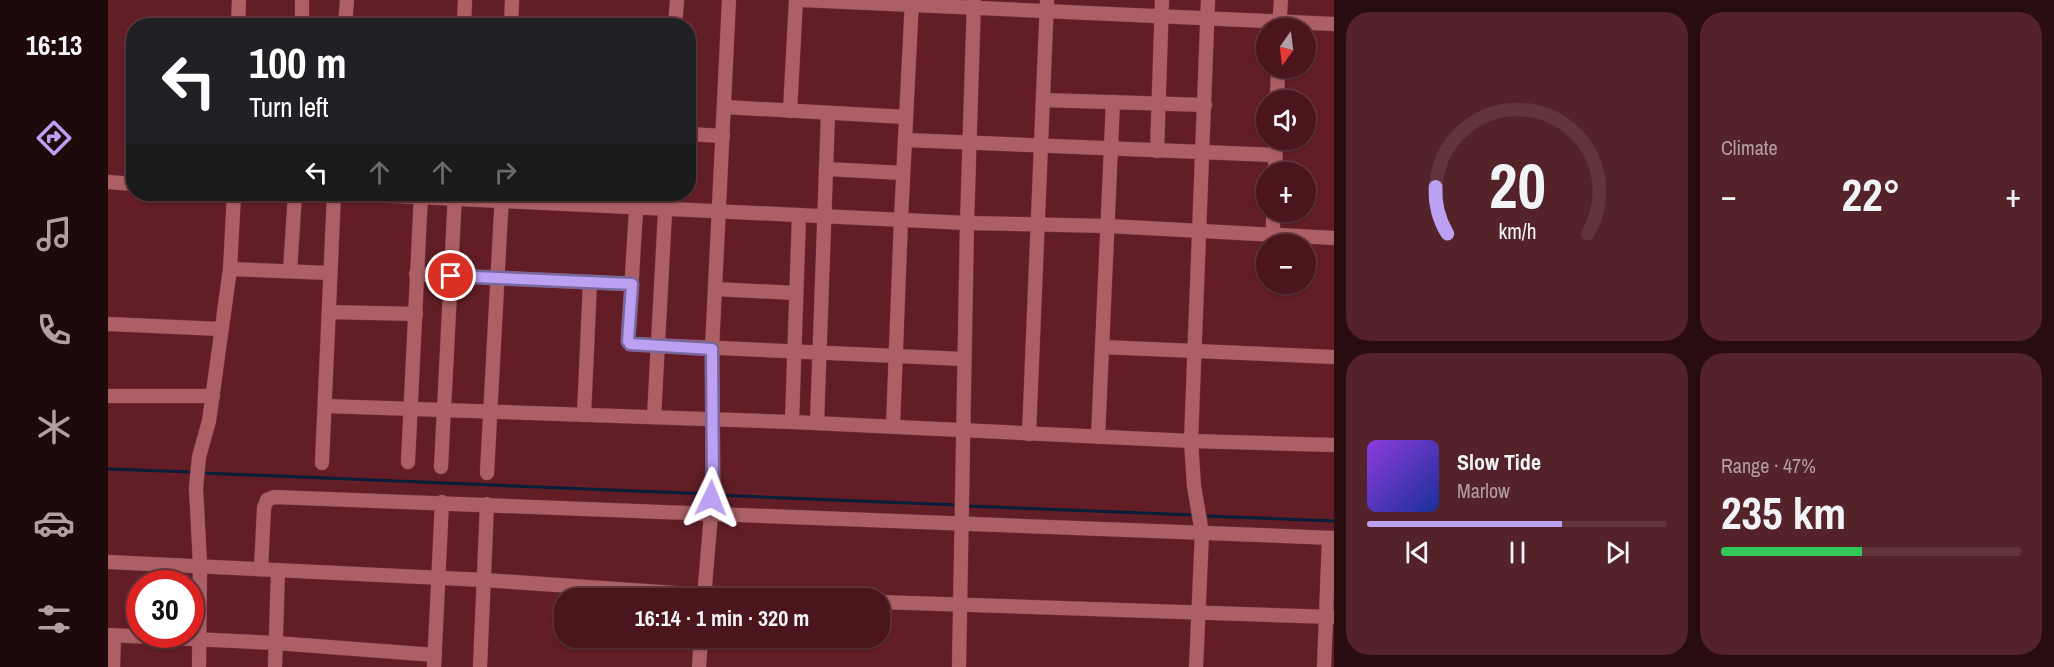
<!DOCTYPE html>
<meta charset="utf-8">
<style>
body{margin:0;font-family:"Archivo Narrow",sans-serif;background:#542329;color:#f1f3f6;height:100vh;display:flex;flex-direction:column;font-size:22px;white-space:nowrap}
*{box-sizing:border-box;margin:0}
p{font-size:20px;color:#b29fa3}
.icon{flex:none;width:33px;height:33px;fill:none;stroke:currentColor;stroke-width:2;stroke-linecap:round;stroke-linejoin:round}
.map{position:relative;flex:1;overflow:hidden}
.side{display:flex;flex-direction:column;gap:12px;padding:12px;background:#290c0f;width:720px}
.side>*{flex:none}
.guide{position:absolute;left:18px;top:18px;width:570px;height:183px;border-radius:24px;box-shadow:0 2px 4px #0004,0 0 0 2px #61353b;background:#202124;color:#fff;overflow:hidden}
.needle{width:39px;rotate:194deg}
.controls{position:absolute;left:1148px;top:18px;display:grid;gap:12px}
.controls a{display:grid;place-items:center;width:60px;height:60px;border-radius:50%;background:#4a161c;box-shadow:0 2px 4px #0004,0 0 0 2px #61353b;font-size:30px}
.speed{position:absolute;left:18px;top:570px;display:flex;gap:12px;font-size:30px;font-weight:700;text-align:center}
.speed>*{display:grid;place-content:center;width:78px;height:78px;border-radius:50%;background:#4a161c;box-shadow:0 2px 4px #0004,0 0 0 2px #61353b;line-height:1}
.speed .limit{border:9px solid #d22;background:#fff;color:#111}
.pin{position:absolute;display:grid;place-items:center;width:51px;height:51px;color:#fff;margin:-26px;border:3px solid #fff;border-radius:50%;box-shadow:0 2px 6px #0007}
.me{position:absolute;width:66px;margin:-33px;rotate:2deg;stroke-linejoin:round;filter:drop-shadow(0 0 4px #0008)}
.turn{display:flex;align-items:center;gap:21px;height:126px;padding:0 24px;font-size:27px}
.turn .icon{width:78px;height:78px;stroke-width:2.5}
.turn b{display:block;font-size:42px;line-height:51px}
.lanes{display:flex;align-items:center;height:57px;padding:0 24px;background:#0003;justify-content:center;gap:30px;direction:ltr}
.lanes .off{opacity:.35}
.big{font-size:45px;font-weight:700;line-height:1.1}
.side .card{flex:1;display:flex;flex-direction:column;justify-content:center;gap:9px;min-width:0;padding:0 21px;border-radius:24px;background:#542329}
.side .dial{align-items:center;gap:0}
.dial svg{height:156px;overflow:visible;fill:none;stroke:#61353b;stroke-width:7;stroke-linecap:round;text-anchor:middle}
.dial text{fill:#f1f3f6;stroke:none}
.song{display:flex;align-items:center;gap:18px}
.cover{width:72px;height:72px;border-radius:9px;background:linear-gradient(135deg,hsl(270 70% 55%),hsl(230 70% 35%))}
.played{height:6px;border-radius:3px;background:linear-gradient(90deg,#bca0f2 65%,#61353b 65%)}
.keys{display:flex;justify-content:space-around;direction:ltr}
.heat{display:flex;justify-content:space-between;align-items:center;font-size:33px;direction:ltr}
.charge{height:9px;border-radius:4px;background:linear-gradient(90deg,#34c759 47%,#61353b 0)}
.side .tiles{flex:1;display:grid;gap:12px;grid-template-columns:repeat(2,1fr)}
.trip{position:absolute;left:446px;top:588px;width:336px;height:60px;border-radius:24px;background:#4a161c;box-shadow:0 2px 4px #0004,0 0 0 2px #61353b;font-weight:700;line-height:60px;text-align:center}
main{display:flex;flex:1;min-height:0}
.tabs{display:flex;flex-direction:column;width:108px;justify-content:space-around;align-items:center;background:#1e090b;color:#b29fa3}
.tabs .icon{width:42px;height:42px}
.tabs .current{color:#bca0f2}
.tabs b{font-size:27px;color:#f1f3f6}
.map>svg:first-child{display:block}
</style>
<main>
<nav class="tabs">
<b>16:13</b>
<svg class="icon current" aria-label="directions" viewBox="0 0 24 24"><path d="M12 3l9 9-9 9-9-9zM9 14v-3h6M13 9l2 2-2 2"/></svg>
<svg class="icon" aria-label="music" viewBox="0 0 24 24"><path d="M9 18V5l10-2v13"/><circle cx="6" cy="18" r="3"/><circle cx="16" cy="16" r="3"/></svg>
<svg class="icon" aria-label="phone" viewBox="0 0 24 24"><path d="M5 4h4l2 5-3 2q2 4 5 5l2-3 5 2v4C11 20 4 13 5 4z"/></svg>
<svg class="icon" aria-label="climate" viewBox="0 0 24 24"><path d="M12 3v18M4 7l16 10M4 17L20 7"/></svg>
<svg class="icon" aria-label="car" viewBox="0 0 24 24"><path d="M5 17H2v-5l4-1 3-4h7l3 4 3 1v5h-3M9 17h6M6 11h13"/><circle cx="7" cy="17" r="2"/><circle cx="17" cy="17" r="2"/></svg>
<svg class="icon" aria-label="filters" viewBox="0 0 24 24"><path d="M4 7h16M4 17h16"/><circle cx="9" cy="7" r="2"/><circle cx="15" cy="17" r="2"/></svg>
</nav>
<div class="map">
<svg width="1226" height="667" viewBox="0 0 1226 667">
<rect width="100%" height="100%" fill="#621d26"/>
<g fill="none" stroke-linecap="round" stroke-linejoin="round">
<g stroke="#081e3a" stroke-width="3">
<path d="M0,469L85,472"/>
<path d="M95,473L601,494"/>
<path d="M607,495L849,505"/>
<path d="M859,506L1086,515"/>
<path d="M1096,516L1226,521"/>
</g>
<defs>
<g id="minor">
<path d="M693,0L1226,24"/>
<path d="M130,26L131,0"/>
<path d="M194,26V0"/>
<path d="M237,26L239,0"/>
<path d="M356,26L357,0"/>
<path d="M403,26L404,0"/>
<path d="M567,26L569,0"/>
<path d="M1171,28L1173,0"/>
<path d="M935,100L1097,105"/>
<path d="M1169,100L1170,68"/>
<path d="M616,107L798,117"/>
<path d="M682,111L688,0"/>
<path d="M580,134L615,136"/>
<path d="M797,140L1167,155"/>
<path d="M1049,151L1054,0"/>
<path d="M718,169L795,173"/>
<path d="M1167,172L1168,140"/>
<path d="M0,182L26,184"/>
<path d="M246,194L859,223L1000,226L1226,238"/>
<path d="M529,194L520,341L522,344L856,359"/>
<path d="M1165,235V212"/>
<path d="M122,269L222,273"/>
<path d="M182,271L187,194"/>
<path d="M308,274L524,284"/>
<path d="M607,289L688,293"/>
<path d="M221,312L308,314"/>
<path d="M0,324L113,329"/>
<path d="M994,347L1226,357"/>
<path d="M0,396H105"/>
<path d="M217,406L684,422L1083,441L1226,445"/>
<path d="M476,415L482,282"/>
<path d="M546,417L558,194"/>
<path d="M684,422L691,215"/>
<path d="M709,423L720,114"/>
<path d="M785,426L793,219L804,0"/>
<path d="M921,434L939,0"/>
<path d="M990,437L1005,102"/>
<path d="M300,462L313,194"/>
<path d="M214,463L226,194"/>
<path d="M333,467L347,194"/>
<path d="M379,473L394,194"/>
<path d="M0,562L376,580L596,595L681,598"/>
<path d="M153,569L156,508L159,500L166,497L1226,538"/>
<path d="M596,598L605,490L604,349L621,0"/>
<path d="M771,602L1226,617"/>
<path d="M0,635L168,643L327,655"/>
<path d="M5,667L6,636"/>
<path d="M91,667L92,565L88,488L91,457L101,421L122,269L126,194"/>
<path d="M167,667L170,570"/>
<path d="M326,667L334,502"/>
<path d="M372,667L379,504"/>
<path d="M591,667L593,638"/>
<path d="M851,667L859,223L866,0"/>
<path d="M1088,667L1094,533L1086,486L1083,441L1100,0"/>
<path d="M1216,667L1221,538"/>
</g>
</defs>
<use href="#minor" stroke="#733843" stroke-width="15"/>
<use href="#minor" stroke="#ac6065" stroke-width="14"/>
</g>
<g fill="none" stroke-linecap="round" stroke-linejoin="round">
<defs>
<path id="route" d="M343,276L524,284L520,341L522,344L604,349L605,490L603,498"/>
</defs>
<use href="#route" stroke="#7a689d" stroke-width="15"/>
<use href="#route" stroke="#bca0f2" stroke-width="10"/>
</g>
</svg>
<div class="controls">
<a><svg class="needle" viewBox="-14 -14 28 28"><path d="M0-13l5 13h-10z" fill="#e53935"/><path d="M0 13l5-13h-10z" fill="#b29fa3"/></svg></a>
<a><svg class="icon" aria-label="sound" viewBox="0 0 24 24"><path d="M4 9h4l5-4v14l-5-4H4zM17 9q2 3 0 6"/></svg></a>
<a>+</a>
<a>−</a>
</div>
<div class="speed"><div class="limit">30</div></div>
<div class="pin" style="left:343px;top:276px;background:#d93025"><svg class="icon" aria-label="arrive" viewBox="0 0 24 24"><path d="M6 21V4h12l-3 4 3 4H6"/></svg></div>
<svg class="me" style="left:603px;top:498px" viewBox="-20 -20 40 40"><path d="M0-17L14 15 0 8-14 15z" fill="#bca0f2" stroke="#fff" stroke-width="4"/></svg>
<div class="trip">16:14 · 1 min · 320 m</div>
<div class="guide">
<div class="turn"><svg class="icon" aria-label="left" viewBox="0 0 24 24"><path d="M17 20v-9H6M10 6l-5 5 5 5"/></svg><div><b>100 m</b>Turn left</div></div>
<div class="lanes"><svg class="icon" aria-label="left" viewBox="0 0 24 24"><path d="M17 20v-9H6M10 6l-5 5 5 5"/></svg><svg class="icon off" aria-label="ahead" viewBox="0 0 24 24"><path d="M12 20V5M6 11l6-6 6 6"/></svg><svg class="icon off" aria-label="ahead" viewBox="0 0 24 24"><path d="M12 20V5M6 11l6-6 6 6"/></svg><svg class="icon off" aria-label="right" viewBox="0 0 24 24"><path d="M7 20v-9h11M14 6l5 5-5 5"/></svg></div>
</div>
</div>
<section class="side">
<div class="tiles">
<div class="card dial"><svg viewBox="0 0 100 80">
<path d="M14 69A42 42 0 1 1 86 69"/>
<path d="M14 69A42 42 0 0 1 8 45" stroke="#bca0f2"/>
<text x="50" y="56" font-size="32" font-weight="700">20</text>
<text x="50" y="72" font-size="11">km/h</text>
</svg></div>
<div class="card"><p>Climate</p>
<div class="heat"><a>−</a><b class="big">22°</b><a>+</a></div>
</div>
<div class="card">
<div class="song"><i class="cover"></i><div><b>Slow Tide</b><p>Marlow</p></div></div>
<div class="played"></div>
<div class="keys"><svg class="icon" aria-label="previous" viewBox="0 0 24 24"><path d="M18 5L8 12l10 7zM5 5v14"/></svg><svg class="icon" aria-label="pause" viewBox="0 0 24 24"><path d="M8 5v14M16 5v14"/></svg><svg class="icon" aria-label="next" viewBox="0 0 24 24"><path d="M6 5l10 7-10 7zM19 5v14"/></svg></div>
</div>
<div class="card"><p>Range · 47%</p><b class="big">235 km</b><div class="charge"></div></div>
</div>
</section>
</main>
